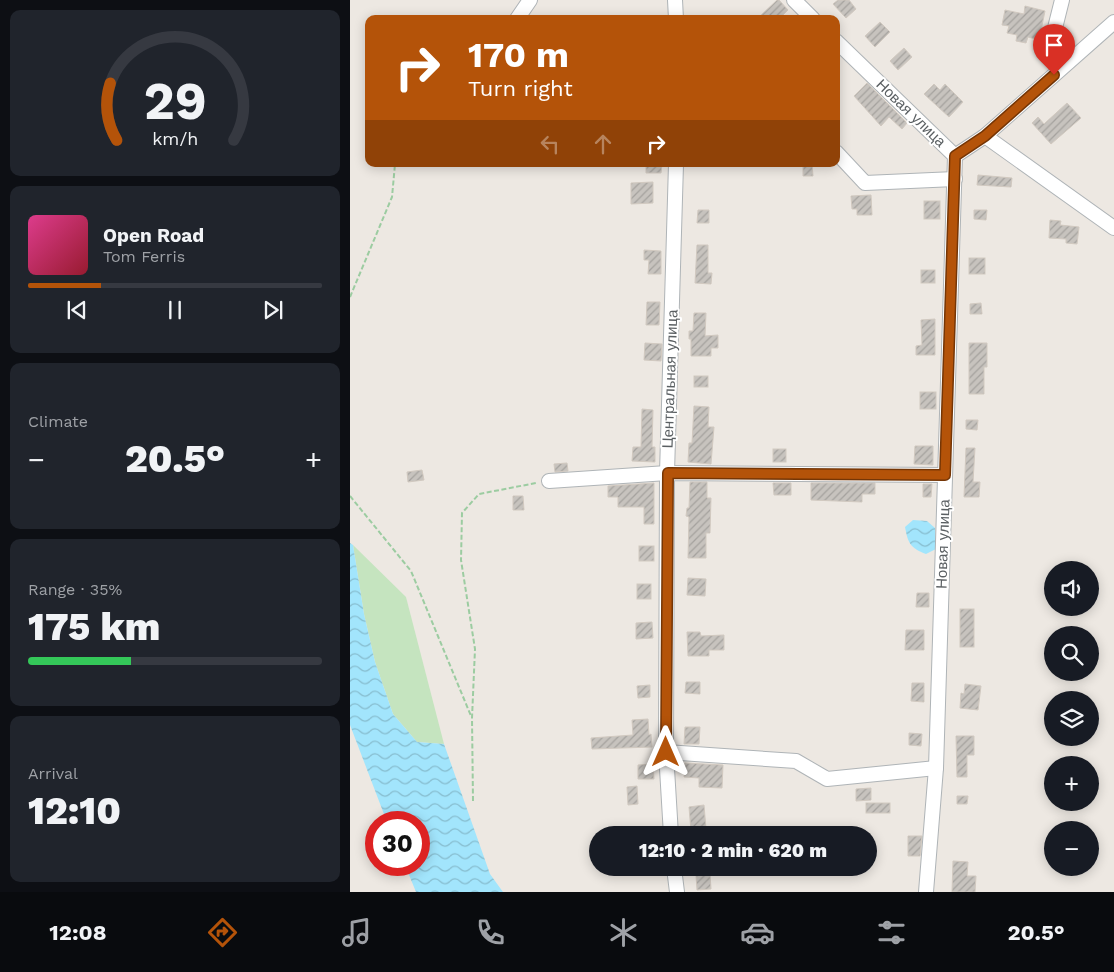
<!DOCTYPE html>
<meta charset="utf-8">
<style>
body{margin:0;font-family:"Work Sans",sans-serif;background:#20242c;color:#f1f3f6;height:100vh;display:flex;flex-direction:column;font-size:19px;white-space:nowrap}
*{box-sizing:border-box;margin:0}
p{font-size:16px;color:#9ea1a6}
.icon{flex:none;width:28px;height:28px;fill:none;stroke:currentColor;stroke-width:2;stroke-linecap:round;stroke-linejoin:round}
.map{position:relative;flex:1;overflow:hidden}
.side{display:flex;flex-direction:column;gap:10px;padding:10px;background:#0d0f14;width:350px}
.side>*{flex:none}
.hud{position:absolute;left:15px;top:15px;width:475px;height:152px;border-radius:10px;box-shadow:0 2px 12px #0003;background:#b45309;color:#fff;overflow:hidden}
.fabs{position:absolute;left:694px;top:561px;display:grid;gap:10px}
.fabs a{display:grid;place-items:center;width:55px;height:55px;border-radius:50%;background:#171b24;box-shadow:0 2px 12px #0003;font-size:25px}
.speed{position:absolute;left:15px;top:811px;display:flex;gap:10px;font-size:25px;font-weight:700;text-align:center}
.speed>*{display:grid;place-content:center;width:65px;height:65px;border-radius:50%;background:#171b24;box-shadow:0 2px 12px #0003;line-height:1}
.speed .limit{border:8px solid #d22;background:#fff;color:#111}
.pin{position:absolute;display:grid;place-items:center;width:42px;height:42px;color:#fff;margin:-51px -21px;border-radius:50% 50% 50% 0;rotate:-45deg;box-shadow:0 0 5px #0007}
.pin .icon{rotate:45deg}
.me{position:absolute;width:55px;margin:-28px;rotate:0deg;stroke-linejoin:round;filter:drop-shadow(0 0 4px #0008)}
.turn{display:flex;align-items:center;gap:18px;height:105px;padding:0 20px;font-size:22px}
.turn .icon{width:65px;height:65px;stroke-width:2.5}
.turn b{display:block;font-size:35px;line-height:42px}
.lanes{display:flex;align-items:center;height:48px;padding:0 20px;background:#0003;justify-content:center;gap:25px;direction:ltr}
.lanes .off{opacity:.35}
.big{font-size:38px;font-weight:800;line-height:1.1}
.side .tile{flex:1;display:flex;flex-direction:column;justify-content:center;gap:8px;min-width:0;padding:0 18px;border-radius:10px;background:#20242c}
.side .dial{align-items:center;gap:0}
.dial svg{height:130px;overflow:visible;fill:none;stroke:#363941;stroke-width:7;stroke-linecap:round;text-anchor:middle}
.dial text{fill:#f1f3f6;stroke:none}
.song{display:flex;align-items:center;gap:15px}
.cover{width:60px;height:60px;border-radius:8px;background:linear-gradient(135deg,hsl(330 70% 55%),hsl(350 70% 35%))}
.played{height:5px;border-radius:2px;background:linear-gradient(90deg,#b45309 25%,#363941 25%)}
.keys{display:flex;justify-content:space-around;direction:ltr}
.heat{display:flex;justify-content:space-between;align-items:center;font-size:28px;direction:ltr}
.charge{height:8px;border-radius:4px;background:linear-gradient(90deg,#34c759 35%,#363941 0)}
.trip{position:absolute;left:239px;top:826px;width:288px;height:50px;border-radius:25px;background:#171b24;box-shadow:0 2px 12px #0003;font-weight:800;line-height:50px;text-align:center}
.menu{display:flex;height:80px;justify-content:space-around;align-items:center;background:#090b0e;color:#9ea1a6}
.menu .icon{width:35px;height:35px}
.menu .on{color:#b45309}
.menu b{font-size:22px;color:#f1f3f6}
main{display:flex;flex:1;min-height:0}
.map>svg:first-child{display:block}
</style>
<main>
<section class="side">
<div class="tile dial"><svg viewBox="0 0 100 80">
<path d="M14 69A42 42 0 1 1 86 69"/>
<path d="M14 69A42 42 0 0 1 10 34" stroke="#b45309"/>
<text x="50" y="56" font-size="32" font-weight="700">29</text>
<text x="50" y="72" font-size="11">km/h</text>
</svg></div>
<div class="tile">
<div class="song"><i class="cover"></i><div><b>Open Road</b><p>Tom Ferris</p></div></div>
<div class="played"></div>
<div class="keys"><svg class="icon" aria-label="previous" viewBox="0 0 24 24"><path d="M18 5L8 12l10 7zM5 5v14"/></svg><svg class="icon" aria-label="pause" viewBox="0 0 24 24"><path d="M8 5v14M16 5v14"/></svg><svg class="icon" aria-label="next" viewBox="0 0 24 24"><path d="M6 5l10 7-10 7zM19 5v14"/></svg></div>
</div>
<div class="tile"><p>Climate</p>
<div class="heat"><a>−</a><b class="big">20.5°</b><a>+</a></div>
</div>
<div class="tile"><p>Range · 35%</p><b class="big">175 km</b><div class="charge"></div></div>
<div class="tile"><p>Arrival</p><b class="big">12:10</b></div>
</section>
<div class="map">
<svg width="764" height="892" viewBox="0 0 764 892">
<defs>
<pattern id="water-waves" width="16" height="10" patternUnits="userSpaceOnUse" patternTransform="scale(1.25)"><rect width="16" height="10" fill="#a2e5fc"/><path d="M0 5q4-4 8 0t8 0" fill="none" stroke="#87bdcf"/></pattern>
<pattern id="building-hatch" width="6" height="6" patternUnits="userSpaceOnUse" patternTransform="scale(1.25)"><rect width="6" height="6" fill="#c7c3be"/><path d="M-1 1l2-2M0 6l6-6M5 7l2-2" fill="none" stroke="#a5a29e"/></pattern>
</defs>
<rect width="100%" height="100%" fill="#ede8e2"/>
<path fill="#c5e4bf" d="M3,545L56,597L94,744L67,742L43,714L25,662L14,614Z"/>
<g fill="url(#water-waves)">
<path d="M563,520L577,521L585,528L586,549L576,554C560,548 558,543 555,527Z"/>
<path d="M0,543L3,545L14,614L25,662L43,714L67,742L94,744L140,874L153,892H66L55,865H69V822H37L0,725Z"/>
</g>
<g fill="url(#building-hatch)" stroke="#d1c9c0">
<path d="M427,0H429L438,10L429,19H407Z"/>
<path d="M488,0H499L506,9L496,18L483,4Z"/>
<path d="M675,6L695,11L689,40L678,37L676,43L666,41L667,35L657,33L659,26L652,25L655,10L674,14Z"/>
<path d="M530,22L540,32L525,47L515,36Z"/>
<path d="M554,48L562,57L548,70L540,61Z"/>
<path d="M517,83L557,123L552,129L539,117L531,126L504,96Z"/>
<path d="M584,84L590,90L595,84L613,102L599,117L574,94Z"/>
<path d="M717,103L731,118L701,144L682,123L688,117L694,124Z"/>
<path d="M296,164H312L311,173H296Z"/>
<path d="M453,164H462L463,176H453Z"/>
<path d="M628,175L662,178L661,187L627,185Z"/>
<path d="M303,182V203L281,204V183Z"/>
<path d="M521,195L522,215H507V209H502L501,196Z"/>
<rect x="574" y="201" width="16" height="18"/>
<path d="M348,210H359V223H347Z"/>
<path d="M624,210H637L636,220L624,219Z"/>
<path d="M700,220L711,221L710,225L729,227L727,244L716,243V239L699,238Z"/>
<path d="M347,245H358V273H362L361,284L345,283Z"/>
<path d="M294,250L311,251V274H298L299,260H294Z"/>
<rect x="619" y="258" width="16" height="16"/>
<rect x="571" y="270" width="14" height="13"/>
<path d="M297,302H310L309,325H296Z"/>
<path d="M631,303L632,314H620V304Z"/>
<path d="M344,313H356L355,336L368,335V348H361V356H341V339H339V331H343Z"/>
<path d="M585,319V355H566V346L572,345L571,320Z"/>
<path d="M295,343L312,344L311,361L294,360Z"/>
<path d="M619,343H637V367H634V394H619Z"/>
<rect x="344" y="376" width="14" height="11"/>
<rect x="570" y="392" width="16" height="17"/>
<path d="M344,406L359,407L358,427H364L361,464L338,462L339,443H342Z"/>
<path d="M292,409L303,410L302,447H305V462L282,461L283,447H291Z"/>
<path d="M616,420H628L627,430L616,429Z"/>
<path d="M565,446H583V465L564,464Z"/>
<path d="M616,448H625L623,482H630L629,497H614Z"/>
<rect x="423" y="449" width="13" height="13"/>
<path d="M217,463L218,471L205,472L204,464Z"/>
<path d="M72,470L74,480L58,482L57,472Z"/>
<path d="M340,482H357V498H361L360,533H356V558H338L339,517L336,516L337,508H339Z"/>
<path d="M304,483V524H294V507H268V497H258V486Z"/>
<path d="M423,483H441V495H424Z"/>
<path d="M461,483H525V494H512V502L461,500Z"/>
<path d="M573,484H582L581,497H573Z"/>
<path d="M163,496H173L174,510H163Z"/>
<rect x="289" y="546" width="15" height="15"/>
<path d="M338,578L356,579L355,596L337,595Z"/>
<rect x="287" y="584" width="14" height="15"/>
<path d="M567,593H579V607H566Z"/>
<rect x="610" y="609" width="14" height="38"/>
<path d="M302,622L303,638L286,639V623Z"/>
<path d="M556,630H574V650H555Z"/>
<path d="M337,632H350L351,636L374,635V650H359V656H338Z"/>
<path d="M336,682H350V694L335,693Z"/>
<path d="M562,683H574V702L561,701Z"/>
<path d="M615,684L631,686L628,710L610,708L611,693L614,694Z"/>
<path d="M300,685V697L288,698L287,686Z"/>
<path d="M298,719L299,735L301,734L302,747L242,749L241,738L283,735L282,720Z"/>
<path d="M335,727H350L349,744H334Z"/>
<path d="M559,733L572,734L571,746L559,745Z"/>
<path d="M606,736H624V755H617V777H607Z"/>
<path d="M335,763L373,765L372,788L349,787V778L334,777Z"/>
<path d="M303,764L304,779H288V765Z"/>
<path d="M287,786L288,804L278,805L277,787Z"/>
<path d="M521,788V800L506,801V789Z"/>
<path d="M607,796H618L617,804H607Z"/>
<rect x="516" y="803" width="24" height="10"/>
<path d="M354,805L356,829L341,831L339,807Z"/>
<path d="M558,836H572L570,856H558Z"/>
<path d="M603,861L618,862L617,876H626L625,892H602Z"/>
<path d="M360,874L361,889L347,890L346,875Z"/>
</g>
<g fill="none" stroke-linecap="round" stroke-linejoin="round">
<defs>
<g id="minor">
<path d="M325,0L326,19"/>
<path d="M444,0L463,19"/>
<path d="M712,0L702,40L718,62"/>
<path d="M167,19L180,0"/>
<path d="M486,41L605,156L586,768L576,892"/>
<path d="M635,136L764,228"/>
<path d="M486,152L515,183L605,179"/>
<path d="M605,156L635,136L764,22"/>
<path d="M199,481L317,473L595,475"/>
<path d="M316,752L446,761L477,779L586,768"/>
<path d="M321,835L316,752L317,473L326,164"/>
<path d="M324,868L327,892"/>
</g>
</defs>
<use href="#minor" stroke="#afb4b7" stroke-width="16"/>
<g stroke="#9ccca1" stroke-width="2" stroke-dasharray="5 2.5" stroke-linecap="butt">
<path d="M0,297L42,197L45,164"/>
<path d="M0,496L61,571L121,716"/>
<path d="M123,801L122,718L125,649L111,560L112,513L129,494L186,483"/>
</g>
<use href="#minor" stroke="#fff" stroke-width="14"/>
</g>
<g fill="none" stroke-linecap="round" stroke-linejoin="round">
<defs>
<path id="route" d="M316,752L318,473L595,475L605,156L635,136L704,75"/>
</defs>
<use href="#route" stroke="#753606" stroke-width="12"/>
<use href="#route" stroke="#b45309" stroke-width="9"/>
</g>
<g text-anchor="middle" stroke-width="4" stroke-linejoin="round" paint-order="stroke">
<g font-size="15" fill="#5a5f62" stroke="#fff">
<text transform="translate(561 113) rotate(44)" y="5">Новая улица</text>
<text transform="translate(320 379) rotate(-88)" y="5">Центральная улица</text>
<text transform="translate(593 544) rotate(-88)" y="5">Новая улица</text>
</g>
</g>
</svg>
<div class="fabs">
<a><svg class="icon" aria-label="sound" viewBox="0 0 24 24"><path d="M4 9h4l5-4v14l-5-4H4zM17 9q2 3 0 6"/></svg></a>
<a><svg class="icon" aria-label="search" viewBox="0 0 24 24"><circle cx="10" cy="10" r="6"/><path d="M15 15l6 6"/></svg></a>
<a><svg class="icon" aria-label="layers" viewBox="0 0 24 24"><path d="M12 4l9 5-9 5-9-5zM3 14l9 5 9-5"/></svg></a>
<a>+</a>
<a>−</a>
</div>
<div class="speed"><div class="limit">30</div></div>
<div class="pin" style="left:704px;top:75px;background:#d93025"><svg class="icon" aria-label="arrive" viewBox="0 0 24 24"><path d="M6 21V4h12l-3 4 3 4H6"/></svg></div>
<svg class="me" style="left:316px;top:752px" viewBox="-20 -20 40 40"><path d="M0-17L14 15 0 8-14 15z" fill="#b45309" stroke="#fff" stroke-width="4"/></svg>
<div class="trip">12:10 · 2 min · 620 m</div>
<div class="hud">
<div class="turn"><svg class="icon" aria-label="right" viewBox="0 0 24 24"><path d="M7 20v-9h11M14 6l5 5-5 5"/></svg><div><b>170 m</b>Turn right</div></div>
<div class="lanes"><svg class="icon off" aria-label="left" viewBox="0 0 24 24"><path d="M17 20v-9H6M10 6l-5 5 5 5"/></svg><svg class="icon off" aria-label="ahead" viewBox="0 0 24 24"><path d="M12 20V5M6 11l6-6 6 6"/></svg><svg class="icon" aria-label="right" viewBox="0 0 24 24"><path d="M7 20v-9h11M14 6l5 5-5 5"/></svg></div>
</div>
</div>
</main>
<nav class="menu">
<b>12:08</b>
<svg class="icon on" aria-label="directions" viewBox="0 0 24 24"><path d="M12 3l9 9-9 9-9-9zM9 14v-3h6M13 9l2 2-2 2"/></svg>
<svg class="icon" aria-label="music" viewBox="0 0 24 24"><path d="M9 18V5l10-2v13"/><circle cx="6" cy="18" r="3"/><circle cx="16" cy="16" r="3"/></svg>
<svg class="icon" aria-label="phone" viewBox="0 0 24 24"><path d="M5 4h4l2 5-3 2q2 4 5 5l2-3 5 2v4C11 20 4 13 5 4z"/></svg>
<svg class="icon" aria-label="climate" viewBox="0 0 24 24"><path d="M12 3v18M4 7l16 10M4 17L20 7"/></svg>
<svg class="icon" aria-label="car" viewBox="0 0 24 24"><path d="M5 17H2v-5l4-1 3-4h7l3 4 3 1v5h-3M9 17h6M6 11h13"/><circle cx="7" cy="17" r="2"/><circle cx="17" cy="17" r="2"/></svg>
<svg class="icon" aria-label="filters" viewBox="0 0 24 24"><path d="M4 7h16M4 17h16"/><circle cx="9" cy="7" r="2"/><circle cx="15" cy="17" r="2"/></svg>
<b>20.5°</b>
</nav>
